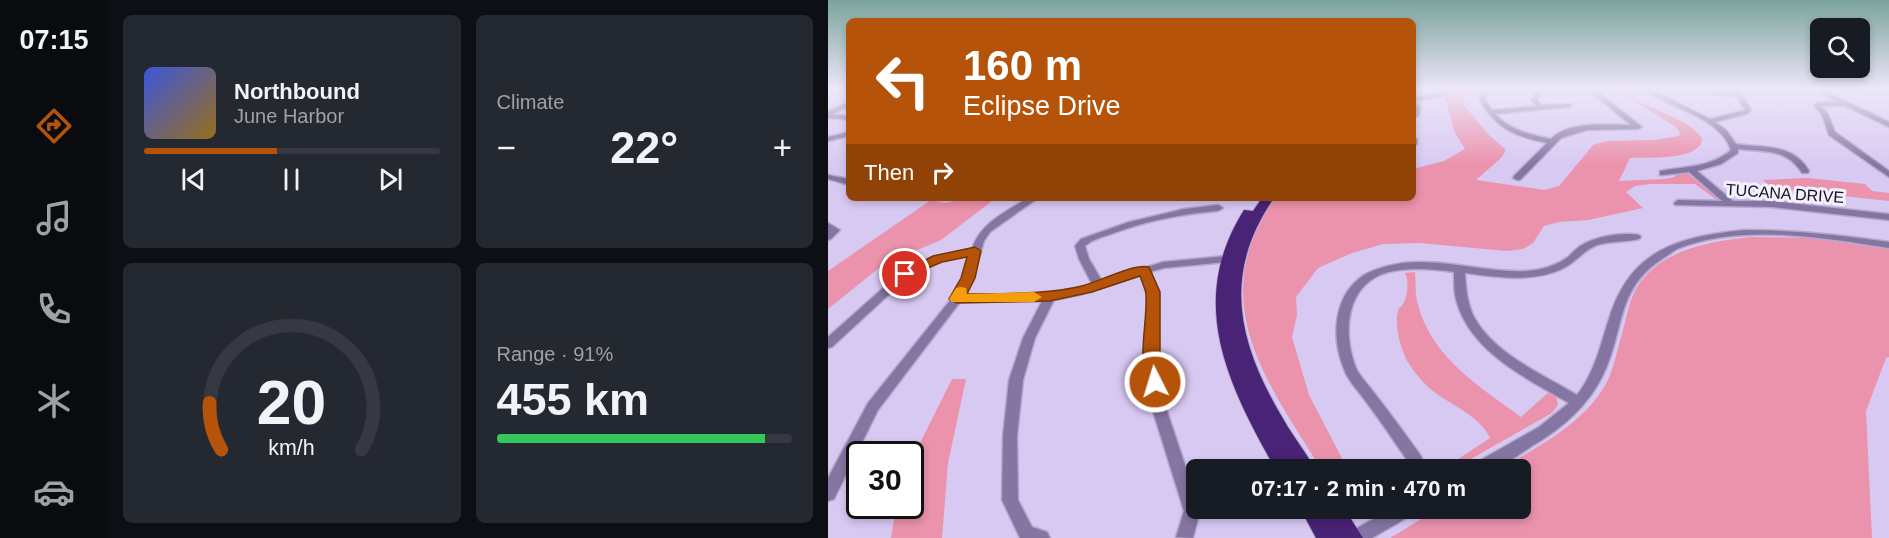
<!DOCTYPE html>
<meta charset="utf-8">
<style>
body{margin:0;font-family:Arial,sans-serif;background:#242831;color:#f1f3f6;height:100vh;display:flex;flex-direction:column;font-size:22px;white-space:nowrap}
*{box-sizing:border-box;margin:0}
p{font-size:20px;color:#9ea1a6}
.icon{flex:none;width:33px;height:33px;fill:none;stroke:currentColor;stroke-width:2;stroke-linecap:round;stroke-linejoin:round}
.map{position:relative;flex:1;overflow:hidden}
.details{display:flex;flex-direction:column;gap:15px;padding:15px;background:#0d0f14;width:720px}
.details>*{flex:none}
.hud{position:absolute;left:18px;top:18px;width:570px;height:183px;border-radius:9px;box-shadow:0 3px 9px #0003;background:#b45309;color:#fff;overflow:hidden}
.controls{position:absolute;left:982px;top:18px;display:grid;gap:12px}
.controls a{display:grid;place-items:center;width:60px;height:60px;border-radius:9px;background:#171b24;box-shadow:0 3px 9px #0003;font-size:30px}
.speed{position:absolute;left:18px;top:441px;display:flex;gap:12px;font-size:30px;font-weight:700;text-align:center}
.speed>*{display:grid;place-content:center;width:78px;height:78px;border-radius:50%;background:#171b24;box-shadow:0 3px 9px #0003;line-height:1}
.speed .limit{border:3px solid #111;border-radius:9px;background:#fff;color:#111}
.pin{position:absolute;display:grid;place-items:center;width:51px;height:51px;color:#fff;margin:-26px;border:3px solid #fff;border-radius:50%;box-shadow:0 2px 6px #0007}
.me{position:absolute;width:66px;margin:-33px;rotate:355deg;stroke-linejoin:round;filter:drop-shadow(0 0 4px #0008)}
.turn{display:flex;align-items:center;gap:21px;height:126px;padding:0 18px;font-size:27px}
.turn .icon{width:78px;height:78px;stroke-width:2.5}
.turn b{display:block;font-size:42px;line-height:51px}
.then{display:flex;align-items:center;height:57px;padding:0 18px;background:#0003;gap:12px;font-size:22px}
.big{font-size:45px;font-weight:600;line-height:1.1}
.details .card{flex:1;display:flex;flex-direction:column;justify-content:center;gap:9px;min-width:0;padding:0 21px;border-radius:9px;background:#242831}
.details .dial{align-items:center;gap:0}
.dial svg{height:156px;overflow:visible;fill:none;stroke:#363941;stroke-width:7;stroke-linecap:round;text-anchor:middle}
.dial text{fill:#f1f3f6;stroke:none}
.song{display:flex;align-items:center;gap:18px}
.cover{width:72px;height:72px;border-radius:9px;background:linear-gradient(135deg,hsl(230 70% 55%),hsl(40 70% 35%))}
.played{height:6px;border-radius:3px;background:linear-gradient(90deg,#b45309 45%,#363941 45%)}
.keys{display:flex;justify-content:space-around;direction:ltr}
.heat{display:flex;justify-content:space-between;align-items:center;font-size:33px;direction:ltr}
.charge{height:9px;border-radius:4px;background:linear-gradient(90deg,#34c759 91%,#363941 0)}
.details .tiles{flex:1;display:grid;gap:15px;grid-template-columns:repeat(2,1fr)}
.trip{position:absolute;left:358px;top:459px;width:345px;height:60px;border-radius:9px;background:#171b24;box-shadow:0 3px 9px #0003;font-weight:600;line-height:60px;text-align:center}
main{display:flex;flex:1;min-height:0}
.dock{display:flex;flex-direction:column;width:108px;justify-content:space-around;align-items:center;background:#090b0e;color:#9ea1a6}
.dock .icon{width:42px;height:42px}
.dock .current{color:#b45309}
.dock b{font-size:27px;color:#f1f3f6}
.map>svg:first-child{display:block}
</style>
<main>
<nav class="dock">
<b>07:15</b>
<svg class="icon current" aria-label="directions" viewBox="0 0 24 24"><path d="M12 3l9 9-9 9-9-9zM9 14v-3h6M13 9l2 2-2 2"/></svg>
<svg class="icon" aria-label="music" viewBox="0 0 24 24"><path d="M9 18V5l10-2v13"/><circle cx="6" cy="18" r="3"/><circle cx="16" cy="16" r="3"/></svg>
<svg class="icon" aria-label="phone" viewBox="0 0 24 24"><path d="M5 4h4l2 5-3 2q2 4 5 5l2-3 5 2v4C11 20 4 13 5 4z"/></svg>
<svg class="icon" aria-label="climate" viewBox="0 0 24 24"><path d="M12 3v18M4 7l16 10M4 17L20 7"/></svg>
<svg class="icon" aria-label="car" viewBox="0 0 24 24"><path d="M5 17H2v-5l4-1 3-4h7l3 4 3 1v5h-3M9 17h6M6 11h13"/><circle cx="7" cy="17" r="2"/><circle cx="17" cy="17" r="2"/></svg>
</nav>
<section class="details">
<div class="tiles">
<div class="card">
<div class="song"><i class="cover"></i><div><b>Northbound</b><p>June Harbor</p></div></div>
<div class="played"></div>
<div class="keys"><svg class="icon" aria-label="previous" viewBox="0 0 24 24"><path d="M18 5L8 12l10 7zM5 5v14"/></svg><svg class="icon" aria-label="pause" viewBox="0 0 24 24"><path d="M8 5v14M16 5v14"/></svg><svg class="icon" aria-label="next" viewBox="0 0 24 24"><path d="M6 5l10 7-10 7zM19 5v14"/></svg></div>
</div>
<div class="card"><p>Climate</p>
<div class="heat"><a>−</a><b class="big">22°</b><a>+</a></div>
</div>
<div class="card dial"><svg viewBox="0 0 100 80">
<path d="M14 69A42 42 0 1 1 86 69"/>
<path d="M14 69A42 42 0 0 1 8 45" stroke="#b45309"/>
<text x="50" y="56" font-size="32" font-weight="700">20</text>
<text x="50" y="72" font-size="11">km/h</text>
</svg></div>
<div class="card"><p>Range · 91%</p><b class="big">455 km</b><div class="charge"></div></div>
</div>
</section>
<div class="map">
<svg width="1061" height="538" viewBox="0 0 1061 538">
<rect width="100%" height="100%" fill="#d8c9f3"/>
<g fill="#eb92ac">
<path d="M629,89H640L636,94L635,104L660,134L678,150L673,158L648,180L717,190L731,186L765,145L779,141L826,140L851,136L852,133L849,128L788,89H793C814,109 859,116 874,138C874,161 821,157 802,158L791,181L837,179L846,177L852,173H859L890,199L889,200L867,184H823L807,186L798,192L815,208L760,220L731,222L716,226L705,243L695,249L679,251L592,243L555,244L524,253L490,268L468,297L469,315L464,337L481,395L520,470L493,469C438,380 376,301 447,198H585V169L616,161L637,149L626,131L618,100L613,97Z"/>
<path d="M980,178L1037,184L1044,191L1061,193V201L944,188L935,180Z"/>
<path d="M141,198H168L113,240L56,264L0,309V271L103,200L117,203Z"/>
<path d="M924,237L983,238L1061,249V357L1058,358L1038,411L1044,538H562L610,509L693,508V470L672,469C708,448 749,427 773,392C784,377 788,355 793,337C798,322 800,303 808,289C831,249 883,241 924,237Z"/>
<path d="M587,272C588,283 587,295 590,305C604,358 651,386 693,417L723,390L728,396L730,405L724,413L625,469H615L662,438C652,416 623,405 605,391C597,385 587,373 581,364C573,351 566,326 570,311C572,305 572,309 575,304C580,296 581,280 577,273Z"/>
<path d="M124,379H138L120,463L114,538H63L68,506H82L83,461Z"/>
</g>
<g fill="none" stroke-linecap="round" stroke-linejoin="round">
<defs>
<g id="minor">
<path d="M619,89H627L617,96L588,101L592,107L591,115L585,119V98L613,93Z"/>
<path d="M656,89H662L657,99L664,110L708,106L703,100L710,89H716L709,100L714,105L743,104V106L741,107L667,114C682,130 702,135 723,139C741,120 779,125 803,125L759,89H766L814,127L810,129L759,130L733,138L692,180H689L685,178L686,176L719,143C687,136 668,129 651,99Z"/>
<path d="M815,89H823L882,119L917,110L909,97L885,94L875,89L907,93L905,89H911L923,110L919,114L887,122L898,130L908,144C936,148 965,143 981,171L980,173H974C959,148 936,152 910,149V153L893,164L869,171L905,201H944L1061,214V220L944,207L847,205L846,203L850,200L894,201L861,172L835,175H832V171C858,166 882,168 903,150C892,116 841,109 815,89Z"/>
<path d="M985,89H993L1061,122V127L1017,106H993L1000,114L1007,132L1061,171V177L1001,135L994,115L986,106L990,102H1009Z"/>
<path d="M21,102V106L5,114L21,116V120L0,118V111Z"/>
<path d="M21,132V136L0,141V137Z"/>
<path d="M585,137L589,139V144L585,146Z"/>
<path d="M0,175L21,179V185L0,179Z"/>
<path d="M200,198H210L162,232L156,241L145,277L136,295C180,294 223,297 264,284L251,259L247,246L253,239L301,222L356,209L390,205L395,208L390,211C353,214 318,221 283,234C274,237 263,240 257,246L261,259L274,281L335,262L398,256L403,259L398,262L336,268L322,272L331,292L330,360L337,405L369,501V508H371L372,511L365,538L348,537L356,511L323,405L318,360L319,292L313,275L251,295L226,300L207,338L195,380L189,436L190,500L204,527L219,532L222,538H192L174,500L175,436L181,380L195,338L214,301L132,302L50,410L6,499L0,501V478L40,403L124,298L135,277L142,255L113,261L81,276L4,347L0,348V337L73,272L106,257L144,249C152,223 179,211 200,198Z"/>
<path d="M0,223L12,230L3,239L0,240Z"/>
<path d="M916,230C965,230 1013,235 1061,242V248C995,238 913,223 849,249C844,252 839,256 834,259C786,290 797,334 774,377C758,408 733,429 704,446C692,454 678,465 664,469C658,471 648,470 642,470L644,465L711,427L741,403C698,378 638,350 627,295C626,288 626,279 626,272C605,269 582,267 561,272C518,283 514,332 528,368C532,377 541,385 547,394C562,413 577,434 591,453L594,458L591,463L586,464L581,463C566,441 552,420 536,399C529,389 520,381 516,369C503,338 505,295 536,275C548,268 562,265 575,263C616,258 657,273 698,271C713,270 728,266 740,257C745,253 748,248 754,245C769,236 795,232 811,235L813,237L811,239C798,242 783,241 769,245C756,250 748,262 734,269C704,283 668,277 637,273C638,288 639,301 645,315C663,352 715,375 749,395C767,372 772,346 781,319C802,249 851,237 916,230Z"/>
<path d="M565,508H589L587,513L544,538H519L522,532Z"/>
</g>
<g id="major">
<path d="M434,198H446C392,276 411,346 457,422C466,438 479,453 487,470H448C400,385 358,302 416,210L425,211Z"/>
<path d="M472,508H516L535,538H511L510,536L511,538H488Z"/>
</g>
</defs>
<use href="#minor" stroke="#b5a8cd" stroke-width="3"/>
<use href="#major" stroke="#b5a8cd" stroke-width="2"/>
<use href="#minor" fill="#8575a3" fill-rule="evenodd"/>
<use href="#major" fill="#492376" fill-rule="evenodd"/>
</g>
<linearGradient id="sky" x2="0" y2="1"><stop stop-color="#7aa49b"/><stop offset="0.54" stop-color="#ede7fa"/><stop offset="1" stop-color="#ede7fa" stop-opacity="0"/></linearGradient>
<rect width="1061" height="165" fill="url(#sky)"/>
<path fill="#b45309" stroke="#753606" stroke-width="1.5" d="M147,247L153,251L147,278L139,294C177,293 216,295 254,286C271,282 305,263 321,267L332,292V360L335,382L333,387L327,389L321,387C308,363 320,320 318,294C317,288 314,282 312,276L264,292L222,301L129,303L121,299L133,278L139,257L114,262L77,278L70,274L105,256Z"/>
<path fill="#f59e0b" d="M133,287L138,288L139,294L206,292L214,297L206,302H124L121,299L128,288Z"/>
<g text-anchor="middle" stroke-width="6" stroke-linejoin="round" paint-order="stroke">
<g font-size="16" fill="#171220" stroke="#f4f0fd">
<text transform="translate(957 193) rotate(4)" y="6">TUCANA DRIVE</text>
</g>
</g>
</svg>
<div class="controls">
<a><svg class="icon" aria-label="search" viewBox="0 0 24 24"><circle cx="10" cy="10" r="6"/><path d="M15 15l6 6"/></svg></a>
</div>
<div class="speed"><div class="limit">30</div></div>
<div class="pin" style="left:77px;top:274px;background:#d93025"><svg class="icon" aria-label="arrive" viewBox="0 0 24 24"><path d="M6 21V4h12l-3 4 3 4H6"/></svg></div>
<svg class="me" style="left:327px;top:382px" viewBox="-20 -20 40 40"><circle r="17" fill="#b45309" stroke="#fff" stroke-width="3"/><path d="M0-11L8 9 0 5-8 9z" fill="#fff"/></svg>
<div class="trip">07:17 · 2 min · 470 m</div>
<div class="hud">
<div class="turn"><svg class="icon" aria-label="left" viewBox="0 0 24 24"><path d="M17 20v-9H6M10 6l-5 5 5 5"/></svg><div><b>160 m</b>Eclipse Drive</div></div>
<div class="then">Then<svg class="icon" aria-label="right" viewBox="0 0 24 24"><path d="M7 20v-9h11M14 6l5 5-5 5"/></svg></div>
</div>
</div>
</main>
